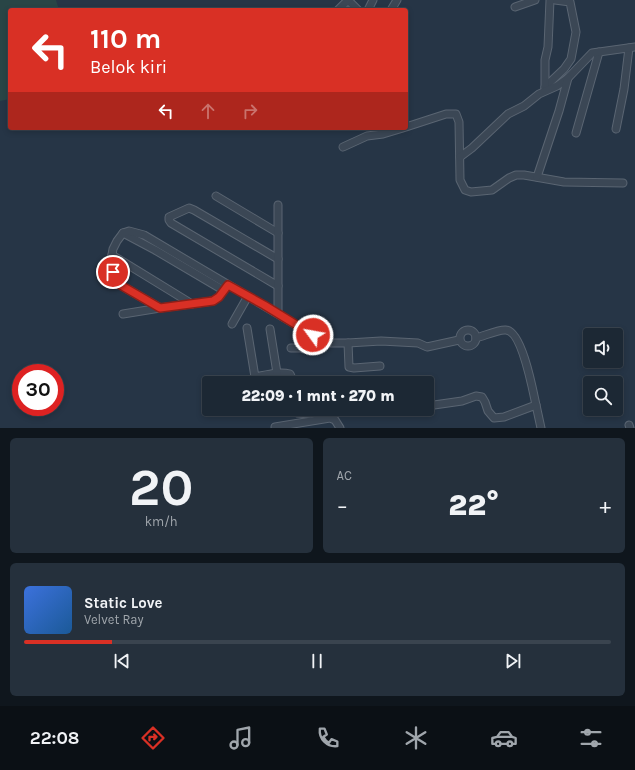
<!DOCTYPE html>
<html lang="id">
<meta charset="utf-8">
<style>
body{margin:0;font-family:Karla,sans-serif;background:#25303c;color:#f1f3f6;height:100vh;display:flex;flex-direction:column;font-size:15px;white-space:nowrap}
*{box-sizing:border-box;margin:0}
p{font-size:13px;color:#a0a6ac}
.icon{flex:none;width:22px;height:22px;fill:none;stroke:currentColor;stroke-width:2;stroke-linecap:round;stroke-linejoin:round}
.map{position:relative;height:428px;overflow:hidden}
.details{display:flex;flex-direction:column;gap:10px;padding:10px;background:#0f161d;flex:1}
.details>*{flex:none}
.hud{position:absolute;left:8px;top:8px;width:400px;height:122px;border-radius:4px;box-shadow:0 2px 6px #0003,0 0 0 1px #3a444f;background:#d93025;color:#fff;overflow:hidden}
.controls{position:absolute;left:583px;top:328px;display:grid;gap:8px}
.controls a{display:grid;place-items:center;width:40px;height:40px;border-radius:4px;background:#1c2834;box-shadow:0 2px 6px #0003,0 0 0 1px #3a444f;font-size:20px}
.speed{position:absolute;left:12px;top:364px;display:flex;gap:8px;font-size:20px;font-weight:700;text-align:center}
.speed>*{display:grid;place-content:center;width:52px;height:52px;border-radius:50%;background:#1c2834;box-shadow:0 2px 6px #0003,0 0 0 1px #3a444f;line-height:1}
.speed .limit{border:6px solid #d22;background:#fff;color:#111}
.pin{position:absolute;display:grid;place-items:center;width:34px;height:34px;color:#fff;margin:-17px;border:2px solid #fff;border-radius:50%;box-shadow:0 1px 4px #0007}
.me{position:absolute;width:44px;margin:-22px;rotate:302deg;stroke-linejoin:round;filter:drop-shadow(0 0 3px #0008)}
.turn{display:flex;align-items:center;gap:14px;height:84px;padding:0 16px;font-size:18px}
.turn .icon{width:52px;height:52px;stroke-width:2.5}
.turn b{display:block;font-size:28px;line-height:34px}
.lanes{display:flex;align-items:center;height:38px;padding:0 16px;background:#0003;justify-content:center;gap:20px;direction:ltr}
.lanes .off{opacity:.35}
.big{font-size:30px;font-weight:800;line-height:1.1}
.details .card{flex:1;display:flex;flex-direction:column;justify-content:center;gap:6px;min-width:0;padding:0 14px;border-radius:6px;background:#25303c}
.details .dial{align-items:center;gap:0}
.dial b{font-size:52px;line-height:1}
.song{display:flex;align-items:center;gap:12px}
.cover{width:48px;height:48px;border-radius:6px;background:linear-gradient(135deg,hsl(220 70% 55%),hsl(210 70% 35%))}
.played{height:4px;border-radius:2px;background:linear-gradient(90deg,#d93025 15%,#3a444f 15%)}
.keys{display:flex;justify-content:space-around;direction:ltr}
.heat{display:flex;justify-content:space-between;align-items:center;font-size:22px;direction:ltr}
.details .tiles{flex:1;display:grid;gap:10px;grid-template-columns:1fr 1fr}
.card:last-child{grid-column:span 2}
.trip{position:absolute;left:202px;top:376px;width:232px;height:40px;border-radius:4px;background:#1c2834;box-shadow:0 2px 6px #0003,0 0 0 1px #3a444f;font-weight:800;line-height:40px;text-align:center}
.dock{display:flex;height:64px;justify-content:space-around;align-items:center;background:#0b1015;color:#a0a6ac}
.dock .icon{width:28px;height:28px}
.dock .selected{color:#d93025}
.dock b{font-size:18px;color:#f1f3f6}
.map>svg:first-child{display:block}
</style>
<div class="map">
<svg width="635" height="428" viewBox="0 0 635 428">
<rect width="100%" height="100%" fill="#263546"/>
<path fill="#294546" d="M0,0H56L59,10H10V99L0,101Z"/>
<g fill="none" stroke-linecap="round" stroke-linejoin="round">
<defs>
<g id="minor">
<path d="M348,0L358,10"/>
<path d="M515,7L535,0"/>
<path d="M338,10L348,0"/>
<path d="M368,10L373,0"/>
<path d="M391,10L397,0"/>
<path d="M545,87L564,69L571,59L576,32L570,2L555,0"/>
<path d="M545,89V60L548,47L550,0"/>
<path d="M406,127L446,114H456L459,122L460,180L465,190L471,192L492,190L509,178L516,175H524L564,182L623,183"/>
<path d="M616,129L624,89L629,48"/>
<path d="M576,133L599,52"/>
<path d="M343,147L367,136L383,134L403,128"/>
<path d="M460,157L472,148L508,114L524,106L539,94L557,86L568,78L592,53L635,47"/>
<path d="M537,177L559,111L568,78"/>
<path d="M216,196L278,233"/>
<path d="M123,233L155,250L223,290"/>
<path d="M112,255L192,304"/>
<path d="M278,286L171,223L169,220V217L189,208L194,210L278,259"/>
<path d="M160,308L117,283L114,279L111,260L113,249L117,241L123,233L129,231L144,235L327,343H348L381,341L418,343L427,347L459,340"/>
<path d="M278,313V205"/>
<path d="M123,314L160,308L213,301L219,297L225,288"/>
<path d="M232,324L248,296"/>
<path d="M247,328L255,377C266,375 279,371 290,374L294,383"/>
<path d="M270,329L277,373"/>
<circle cx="468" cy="338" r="8"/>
<path d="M476,338C484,336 499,329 506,330C522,331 533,391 536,405"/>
<path d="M348,343L349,367L354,368L380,366"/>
<path d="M291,348H305L327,343"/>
<path d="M427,406L462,401L476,396L482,397L485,402L488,411L494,418L504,417L536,405L541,428"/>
<path d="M295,409L297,413L310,414"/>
<path d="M629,425L630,428"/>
<path d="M275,427L330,418L335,420L340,428"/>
</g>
</defs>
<use href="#minor" stroke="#5a6572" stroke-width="9"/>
<use href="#minor" stroke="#3b4755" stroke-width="7"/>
</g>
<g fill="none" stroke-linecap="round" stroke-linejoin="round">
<defs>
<path id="route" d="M113,272L114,279L117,283L160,308L213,301L219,297L228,285L264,305L313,335"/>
</defs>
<use href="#route" stroke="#8d1f18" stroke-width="10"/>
<use href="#route" stroke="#d93025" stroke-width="7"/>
</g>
</svg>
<div class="controls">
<a><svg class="icon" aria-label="sound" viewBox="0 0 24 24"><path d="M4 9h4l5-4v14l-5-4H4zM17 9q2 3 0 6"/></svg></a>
<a><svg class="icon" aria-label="search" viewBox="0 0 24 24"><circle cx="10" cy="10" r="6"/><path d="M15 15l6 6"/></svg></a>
</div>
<div class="speed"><div class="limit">30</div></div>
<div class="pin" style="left:113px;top:272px;background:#d93025"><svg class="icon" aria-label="arrive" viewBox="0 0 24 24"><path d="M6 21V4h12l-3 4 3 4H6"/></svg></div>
<svg class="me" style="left:313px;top:335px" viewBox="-20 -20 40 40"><circle r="17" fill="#d93025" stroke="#fff" stroke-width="3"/><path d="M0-11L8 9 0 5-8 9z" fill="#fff"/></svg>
<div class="trip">22:09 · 1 mnt · 270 m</div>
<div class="hud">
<div class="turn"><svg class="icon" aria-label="left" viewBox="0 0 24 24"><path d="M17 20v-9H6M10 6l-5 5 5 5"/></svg><div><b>110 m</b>Belok kiri</div></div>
<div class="lanes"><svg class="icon" aria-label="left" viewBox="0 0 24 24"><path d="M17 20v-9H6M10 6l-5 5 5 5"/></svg><svg class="icon off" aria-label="ahead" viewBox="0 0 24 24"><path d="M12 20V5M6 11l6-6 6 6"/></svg><svg class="icon off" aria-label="right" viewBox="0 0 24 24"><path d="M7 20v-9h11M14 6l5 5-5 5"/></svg></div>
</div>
</div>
<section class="details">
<div class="tiles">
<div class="card dial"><b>20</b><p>km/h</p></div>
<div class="card"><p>AC</p>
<div class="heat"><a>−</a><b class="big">22°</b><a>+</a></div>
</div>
<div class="card">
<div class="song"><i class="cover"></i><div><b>Static Love</b><p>Velvet Ray</p></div></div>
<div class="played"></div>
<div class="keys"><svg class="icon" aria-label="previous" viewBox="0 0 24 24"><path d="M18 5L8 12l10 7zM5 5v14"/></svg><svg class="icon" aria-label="pause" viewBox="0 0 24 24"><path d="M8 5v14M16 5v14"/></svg><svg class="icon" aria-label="next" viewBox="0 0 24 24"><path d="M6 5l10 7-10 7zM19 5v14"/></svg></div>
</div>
</div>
</section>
<nav class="dock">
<b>22:08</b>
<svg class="icon selected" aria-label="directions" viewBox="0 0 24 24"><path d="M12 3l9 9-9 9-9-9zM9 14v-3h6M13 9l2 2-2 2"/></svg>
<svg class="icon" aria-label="music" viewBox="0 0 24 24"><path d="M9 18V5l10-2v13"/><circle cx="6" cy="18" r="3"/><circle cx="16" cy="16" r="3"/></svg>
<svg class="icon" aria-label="phone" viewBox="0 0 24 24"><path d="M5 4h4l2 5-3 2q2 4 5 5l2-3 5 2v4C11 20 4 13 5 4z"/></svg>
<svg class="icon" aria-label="climate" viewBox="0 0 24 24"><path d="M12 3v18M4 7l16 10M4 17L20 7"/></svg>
<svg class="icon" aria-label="car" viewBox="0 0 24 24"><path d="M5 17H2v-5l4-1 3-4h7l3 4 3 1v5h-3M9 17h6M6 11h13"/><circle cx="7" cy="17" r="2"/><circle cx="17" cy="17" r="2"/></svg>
<svg class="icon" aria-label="filters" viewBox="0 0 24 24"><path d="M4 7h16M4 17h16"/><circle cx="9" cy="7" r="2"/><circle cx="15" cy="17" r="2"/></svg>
</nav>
